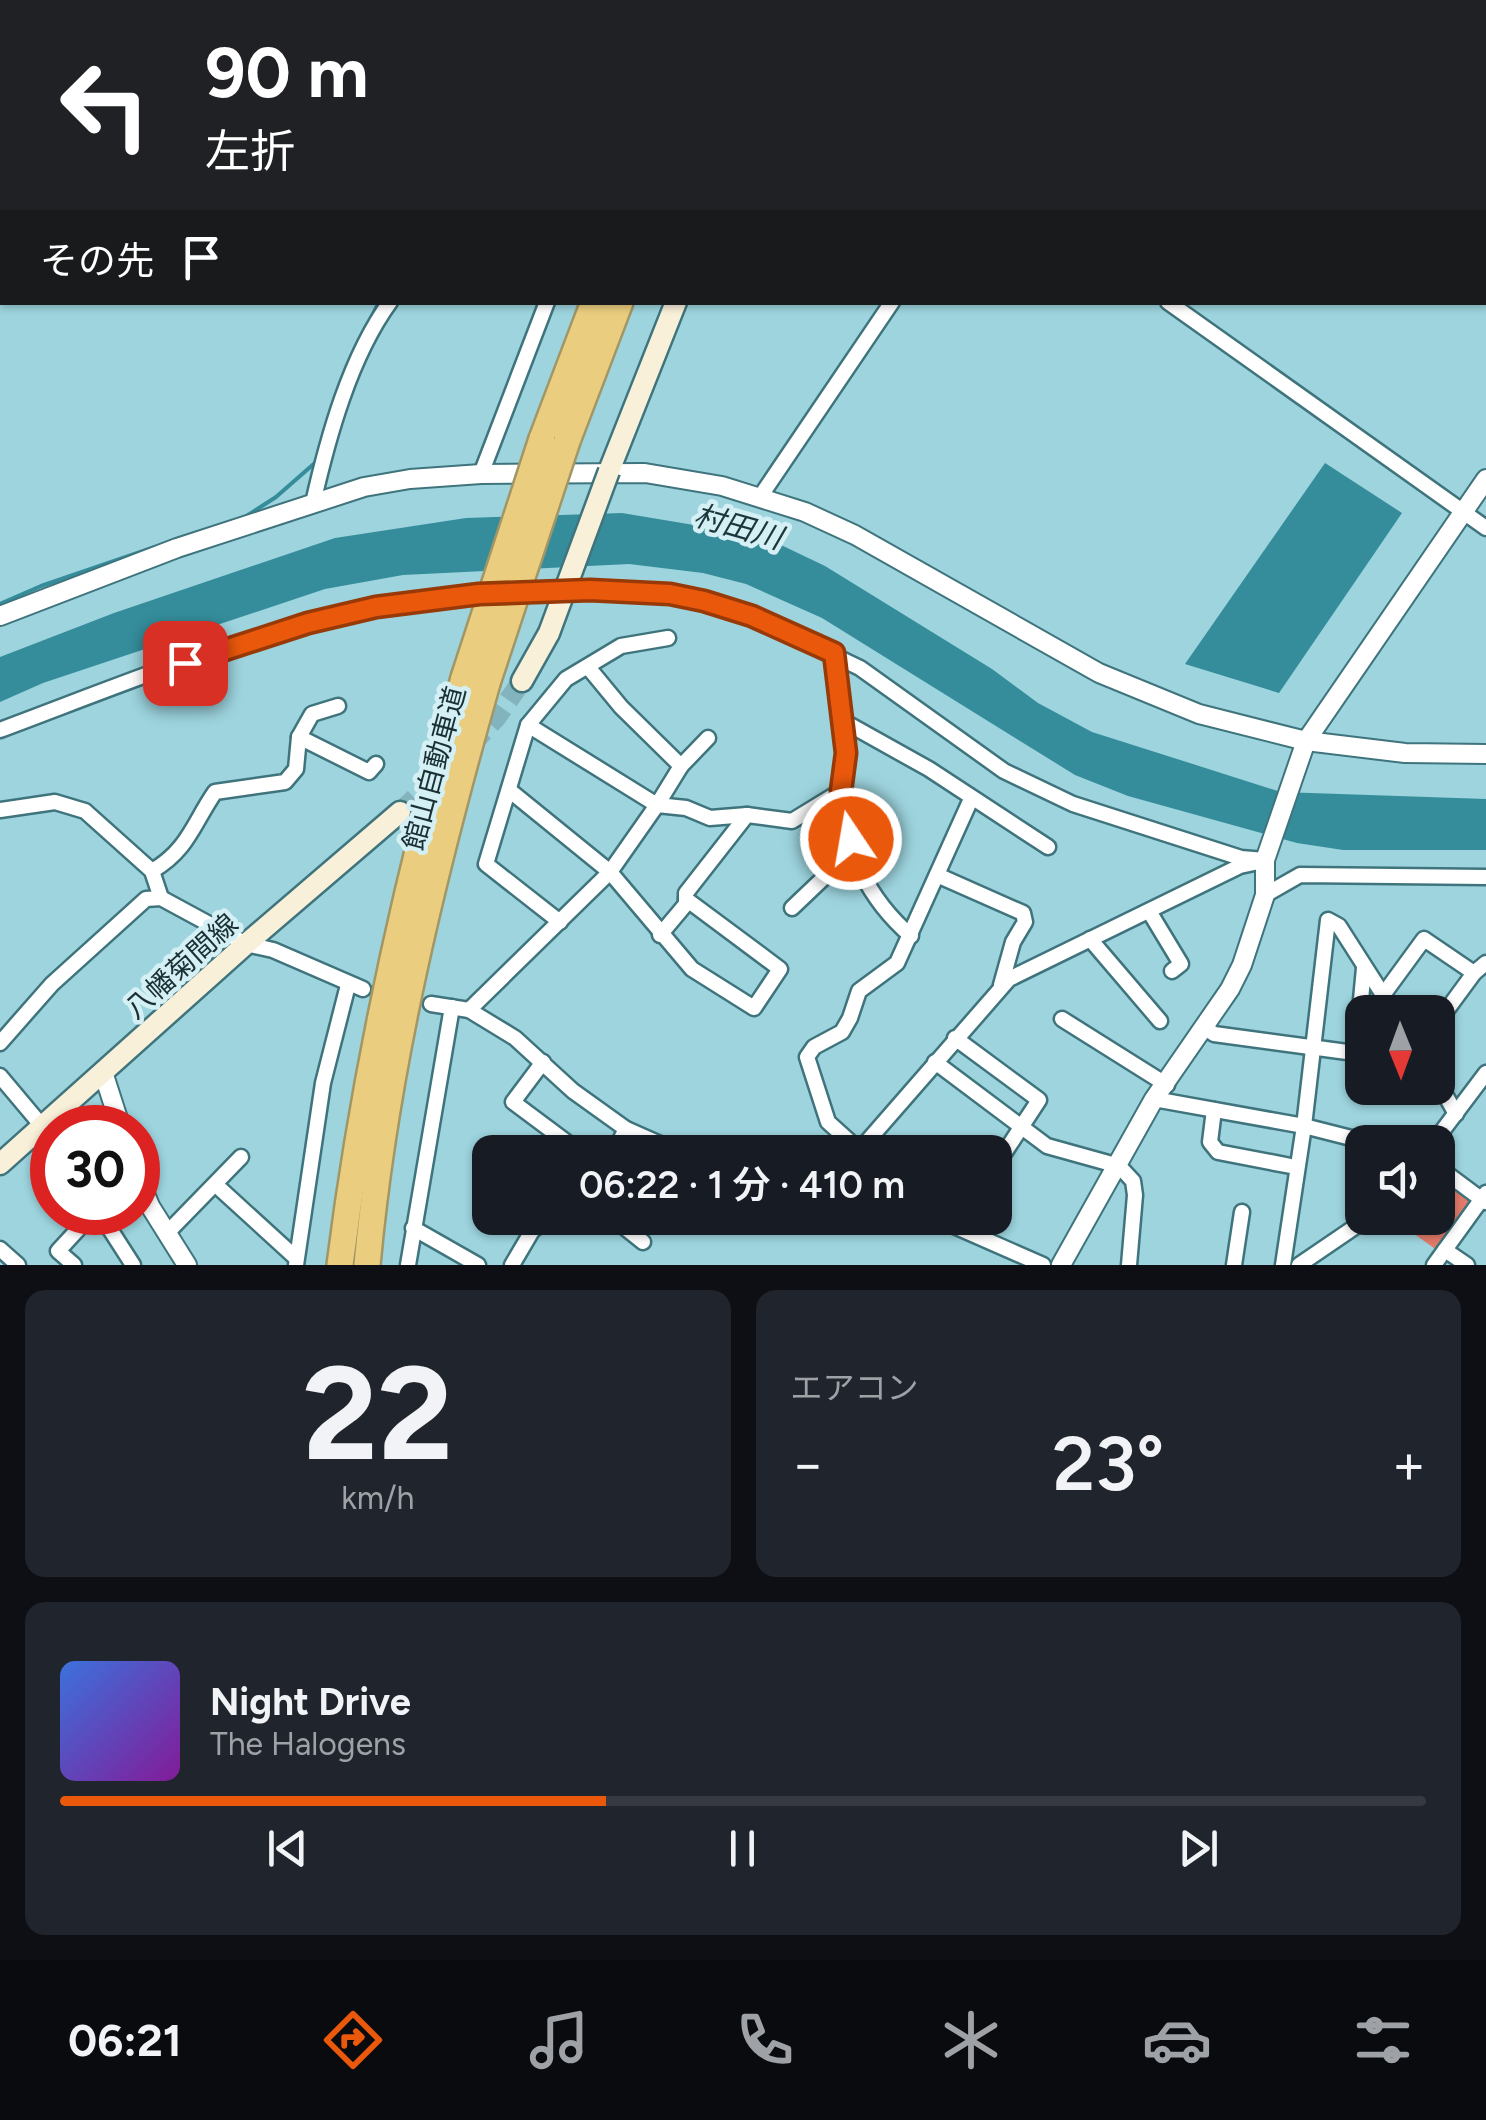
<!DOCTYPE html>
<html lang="ja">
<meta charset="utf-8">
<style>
body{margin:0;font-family:Figtree,"Noto Sans JP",sans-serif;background:#20242c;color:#f1f3f6;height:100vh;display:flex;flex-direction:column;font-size:38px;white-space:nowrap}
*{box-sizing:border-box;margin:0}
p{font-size:32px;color:#9ea1a6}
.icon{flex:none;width:55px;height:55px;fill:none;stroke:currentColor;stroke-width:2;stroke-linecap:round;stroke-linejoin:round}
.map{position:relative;height:1265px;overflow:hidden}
.drawer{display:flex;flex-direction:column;gap:25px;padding:25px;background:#0d0f14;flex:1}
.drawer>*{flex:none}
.hud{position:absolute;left:0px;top:0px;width:1488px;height:305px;box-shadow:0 2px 8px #0004;background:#202124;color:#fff;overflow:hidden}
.needle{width:65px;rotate:179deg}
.controls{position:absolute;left:1345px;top:995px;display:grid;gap:20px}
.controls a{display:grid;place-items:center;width:110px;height:110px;border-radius:20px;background:#171b24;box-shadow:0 2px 8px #0004;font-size:50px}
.speed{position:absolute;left:30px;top:1105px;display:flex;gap:20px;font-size:50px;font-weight:700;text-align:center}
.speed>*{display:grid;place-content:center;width:130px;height:130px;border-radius:50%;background:#171b24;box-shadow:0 2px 8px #0004;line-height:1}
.speed .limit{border:15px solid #d22;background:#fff;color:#111}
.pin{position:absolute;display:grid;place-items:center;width:85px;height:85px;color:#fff;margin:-42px;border-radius:20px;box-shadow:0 5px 15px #0006}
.me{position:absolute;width:110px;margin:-55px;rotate:348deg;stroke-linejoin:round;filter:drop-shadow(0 0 8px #0008)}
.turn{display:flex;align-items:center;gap:35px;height:210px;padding:0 40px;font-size:45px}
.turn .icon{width:130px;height:130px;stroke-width:2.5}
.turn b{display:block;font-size:70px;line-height:85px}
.then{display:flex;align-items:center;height:95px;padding:0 40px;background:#0003;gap:20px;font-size:38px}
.big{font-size:75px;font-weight:600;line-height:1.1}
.drawer .card{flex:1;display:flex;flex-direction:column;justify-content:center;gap:15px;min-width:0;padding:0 35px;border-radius:20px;background:#20242c}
.drawer .dial{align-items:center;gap:0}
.dial b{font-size:130px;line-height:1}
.song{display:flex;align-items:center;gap:30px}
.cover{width:120px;height:120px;border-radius:15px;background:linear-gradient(135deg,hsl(220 70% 55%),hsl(290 70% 35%))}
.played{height:10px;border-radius:5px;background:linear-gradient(90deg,#ea580c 40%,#363941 40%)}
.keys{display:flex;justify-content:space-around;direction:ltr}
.heat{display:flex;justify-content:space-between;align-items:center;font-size:55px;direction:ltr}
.drawer .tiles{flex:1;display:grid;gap:25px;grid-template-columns:1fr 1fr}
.card:last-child{grid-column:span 2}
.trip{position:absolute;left:472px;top:1135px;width:540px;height:100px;border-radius:20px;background:#171b24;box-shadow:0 2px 8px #0004;font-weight:600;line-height:100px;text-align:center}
.menu{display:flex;height:160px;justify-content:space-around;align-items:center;background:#090b0e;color:#9ea1a6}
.menu .icon{width:70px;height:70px}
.menu .selected{color:#ea580c}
.menu b{font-size:45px;color:#f1f3f6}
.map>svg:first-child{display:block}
</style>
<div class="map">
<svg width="1486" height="1265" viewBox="0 0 1486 1265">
<rect width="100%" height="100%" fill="#9dd4de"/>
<path fill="#e37a6a" d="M1438,1176L1470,1197L1473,1208L1441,1253L1410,1231L1400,1218H1438Z"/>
<g fill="#358d9b">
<path d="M1325,463L1402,513L1279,693L1185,664Z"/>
<path d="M622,513L718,529L781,545L825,566L992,669L1038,703L1092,732L1281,792L1486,799V850H1343L1297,843L1128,796L1075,775L822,618L746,584L703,573L629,564L403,575L325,589L43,683L0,702V657L114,613L335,538L466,518Z"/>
</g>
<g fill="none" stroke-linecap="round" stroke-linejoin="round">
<g stroke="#358d9b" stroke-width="4">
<path d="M480,2L482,0"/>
<path d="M371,318L379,302"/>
<path d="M245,517L276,497L316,462"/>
<path d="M0,604L41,586L155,547"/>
</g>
<g stroke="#83b3bc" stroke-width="20" stroke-dasharray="20 10" stroke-linecap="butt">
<path d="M470,746L496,718L522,681"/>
<path d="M400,812L439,776"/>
</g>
<defs>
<g id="minor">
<path d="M399,2L401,0"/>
<path d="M498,2L501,0"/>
<path d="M681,2L682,0"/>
<path d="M0,176L2,174"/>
<path d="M1168,302L1486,528"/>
<path d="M481,474L547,302"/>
<path d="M760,497L892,302"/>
<path d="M313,503C328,437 350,357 390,302"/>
<path d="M514,593L590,590L670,594L752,616L860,668L1004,771L1073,804L1241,858L1265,860"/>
<path d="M834,653C838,686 847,721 846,754C846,767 840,780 841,793C845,850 867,898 911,936"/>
<path d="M588,667L621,707L681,766"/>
<path d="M843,721L929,769L1048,847"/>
<path d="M528,725L657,805L681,766L708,738"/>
<path d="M0,730C158,671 322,600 493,594"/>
<path d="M299,737L312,714L338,706"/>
<path d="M509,790L610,872L692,969L754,1008L780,969L686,899"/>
<path d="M0,810L55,802L85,811L152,871L161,898"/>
<path d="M152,871C188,850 193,824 215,792L285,782L296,769L299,737L369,772L376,764"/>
<path d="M937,875L1023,913L1025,922L1013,942L1001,985"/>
<path d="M1265,895L1300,875L1486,877"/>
<path d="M792,908L854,849"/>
<path d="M1149,911L1181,964L1172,971"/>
<path d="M560,922L486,864L528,725L566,679L621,646L668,638"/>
<path d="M660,935L686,904V893L747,815"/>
<path d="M1090,939L1160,1021"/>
<path d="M1383,995L1424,939L1474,973"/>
<path d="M431,1004L469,1010L515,1038L573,1091L626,1129L678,1152"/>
<path d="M469,1010L610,872L657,805L686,808L710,818L747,815L792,821L841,791"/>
<path d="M1062,1019L1167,1085"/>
<path d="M1438,1022L1474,973L1486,963"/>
<path d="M1204,1027L1214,1034L1362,1054"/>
<path d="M955,1038L1039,1100L1001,1158"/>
<path d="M0,1043L52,984L146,899L161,898L246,944L273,950L363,989"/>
<path d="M1356,1053L1364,968"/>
<path d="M543,1062L513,1102L580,1152"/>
<path d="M935,1062L1047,1146L1119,1166L1133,1181L1135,1195L1129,1265"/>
<path d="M0,1076L42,1126"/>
<path d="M1438,1082L1456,1114"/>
<path d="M1154,1099L1304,1126L1367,1142"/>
<path d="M1214,1110L1210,1142L1218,1152L1296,1167"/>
<path d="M1434,1142L1486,1073"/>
<path d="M859,1150L828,1122L807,1057L814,1047L842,1032L850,1018L859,991L897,963L971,799"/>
<path d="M614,1152L626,1129"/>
<path d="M858,1152L1009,979L1240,866L1254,863"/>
<path d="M1438,1167L1485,1202"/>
<path d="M216,1185L296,1258"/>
<path d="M99,1212L133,1265"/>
<path d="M613,1218L643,1242"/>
<path d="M936,1218L1043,1265"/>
<path d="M413,1228L478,1265"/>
<path d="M167,1233L241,1157"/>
<path d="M0,1249L18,1265"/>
<path d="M1445,1250L1467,1265"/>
<path d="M74,1265L58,1251L94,1212"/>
<path d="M296,1265L323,1083L348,985"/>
<path d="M408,1265L452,1007"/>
<path d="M512,1265L532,1231L548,1218"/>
<path d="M1234,1265L1242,1212"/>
<path d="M1283,1265L1304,1126L1328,920L1339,926L1394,1012"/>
<path d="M1299,1265L1368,1218"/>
<path d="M1434,1265L1486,1193"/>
</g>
<g id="tertiary">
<path d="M0,616L177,548L364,487L410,479L481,474L645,473L722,486L805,512L855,535L1099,673L1199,714L1306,741L1405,753L1486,754"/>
<path d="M103,1072L121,1128"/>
<path d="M138,1177L150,1206L187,1265"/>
<path d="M1061,1265L1154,1099L1230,989L1242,965L1265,895V860L1306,741L1486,479"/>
</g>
<g id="secondary">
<path d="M815,2L816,0"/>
<path d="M609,471L676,302"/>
<path d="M522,681L549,633"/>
<path d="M0,1164L246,944L400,812"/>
</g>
<g id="motorway">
<path d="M730,2L732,0"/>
<path d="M757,2L759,0"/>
<path d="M542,439L594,302"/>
<path d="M567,441L620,302"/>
<path d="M340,1265C365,1066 409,870 464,678"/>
<path d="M367,1265C385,1068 433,873 487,683"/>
</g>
</defs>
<use href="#minor" stroke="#3f747d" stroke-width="19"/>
<use href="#tertiary" stroke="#3f747d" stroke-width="22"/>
<use href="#secondary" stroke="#3f747d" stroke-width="25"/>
<use href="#motorway" stroke="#a19665" stroke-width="30"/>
<use href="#minor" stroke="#fff" stroke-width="14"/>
<use href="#tertiary" stroke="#fff" stroke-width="18"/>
<use href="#secondary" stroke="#f9f0d9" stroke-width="20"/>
<use href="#motorway" stroke="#eacd7f" stroke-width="25"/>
<defs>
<path id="secondary-bridge" d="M549,633L609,471"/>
<g id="motorway-bridge">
<path d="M464,678L542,439"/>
<path d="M487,683L567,441"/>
</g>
</defs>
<use href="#secondary-bridge" stroke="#3f747d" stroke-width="25" stroke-linecap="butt"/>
<use href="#motorway-bridge" stroke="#a19665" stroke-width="30" stroke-linecap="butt"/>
<use href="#secondary-bridge" stroke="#f9f0d9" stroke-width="20"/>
<use href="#motorway-bridge" stroke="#eacd7f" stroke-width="25"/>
</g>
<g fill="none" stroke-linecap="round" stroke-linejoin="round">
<defs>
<path id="route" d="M185,663L308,623L376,607L479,594L590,590L670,594L704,601L752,616L834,653L846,753L841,791L851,839"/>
</defs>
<use href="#route" stroke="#983908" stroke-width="25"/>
<use href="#route" stroke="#ea580c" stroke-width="18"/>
</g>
<g text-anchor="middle" stroke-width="9" stroke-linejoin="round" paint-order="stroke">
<g font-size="28" fill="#1a3034" stroke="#d5f0f5">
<text transform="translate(434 768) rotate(-75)" y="10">館山自動車道</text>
<text transform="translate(181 966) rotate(-42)" y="10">八幡菊間線</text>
</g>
<g font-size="30" font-style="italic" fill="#1c373c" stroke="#d5f0f5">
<text transform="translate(738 527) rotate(16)" y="10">村田川</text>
</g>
</g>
</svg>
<div class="controls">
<a><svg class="needle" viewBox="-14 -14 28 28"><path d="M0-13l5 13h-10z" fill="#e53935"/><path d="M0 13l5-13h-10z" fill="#9ea1a6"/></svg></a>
<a><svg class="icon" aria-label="sound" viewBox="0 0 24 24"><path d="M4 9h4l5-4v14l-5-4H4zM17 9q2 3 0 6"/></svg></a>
</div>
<div class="speed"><div class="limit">30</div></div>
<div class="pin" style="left:185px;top:663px;background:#d93025"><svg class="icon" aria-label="arrive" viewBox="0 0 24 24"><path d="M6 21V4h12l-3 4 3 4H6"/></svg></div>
<svg class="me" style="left:851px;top:839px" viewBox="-20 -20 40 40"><circle r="17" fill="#ea580c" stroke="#fff" stroke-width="3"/><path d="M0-11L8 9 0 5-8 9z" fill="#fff"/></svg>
<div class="trip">06:22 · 1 分 · 410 m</div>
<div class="hud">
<div class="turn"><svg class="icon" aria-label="left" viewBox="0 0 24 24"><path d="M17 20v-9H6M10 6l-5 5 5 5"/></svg><div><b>90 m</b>左折</div></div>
<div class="then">その先<svg class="icon" aria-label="arrive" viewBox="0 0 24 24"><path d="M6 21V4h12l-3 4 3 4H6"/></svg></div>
</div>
</div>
<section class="drawer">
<div class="tiles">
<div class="card dial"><b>22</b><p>km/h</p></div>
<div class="card"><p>エアコン</p>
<div class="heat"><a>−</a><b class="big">23°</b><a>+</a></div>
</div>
<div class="card">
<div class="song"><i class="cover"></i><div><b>Night Drive</b><p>The Halogens</p></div></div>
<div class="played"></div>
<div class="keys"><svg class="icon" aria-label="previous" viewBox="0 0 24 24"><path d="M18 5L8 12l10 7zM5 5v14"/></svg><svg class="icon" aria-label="pause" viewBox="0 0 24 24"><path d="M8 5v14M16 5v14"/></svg><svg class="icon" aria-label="next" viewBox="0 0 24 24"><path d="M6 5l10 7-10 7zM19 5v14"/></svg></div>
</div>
</div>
</section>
<nav class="menu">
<b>06:21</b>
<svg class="icon selected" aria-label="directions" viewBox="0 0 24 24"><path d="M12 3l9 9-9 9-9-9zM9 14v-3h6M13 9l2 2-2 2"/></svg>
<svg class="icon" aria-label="music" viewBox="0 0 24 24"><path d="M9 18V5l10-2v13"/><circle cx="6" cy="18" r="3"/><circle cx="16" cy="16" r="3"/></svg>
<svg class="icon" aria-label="phone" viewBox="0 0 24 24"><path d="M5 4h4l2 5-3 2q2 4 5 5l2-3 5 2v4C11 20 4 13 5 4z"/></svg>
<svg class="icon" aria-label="climate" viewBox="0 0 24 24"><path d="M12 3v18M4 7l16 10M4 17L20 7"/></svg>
<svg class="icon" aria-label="car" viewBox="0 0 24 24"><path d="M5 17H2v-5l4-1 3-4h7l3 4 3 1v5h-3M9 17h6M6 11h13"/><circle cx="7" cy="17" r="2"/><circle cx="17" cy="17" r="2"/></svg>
<svg class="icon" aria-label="filters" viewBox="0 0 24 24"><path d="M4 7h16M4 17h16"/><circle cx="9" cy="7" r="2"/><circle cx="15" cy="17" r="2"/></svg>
</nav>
